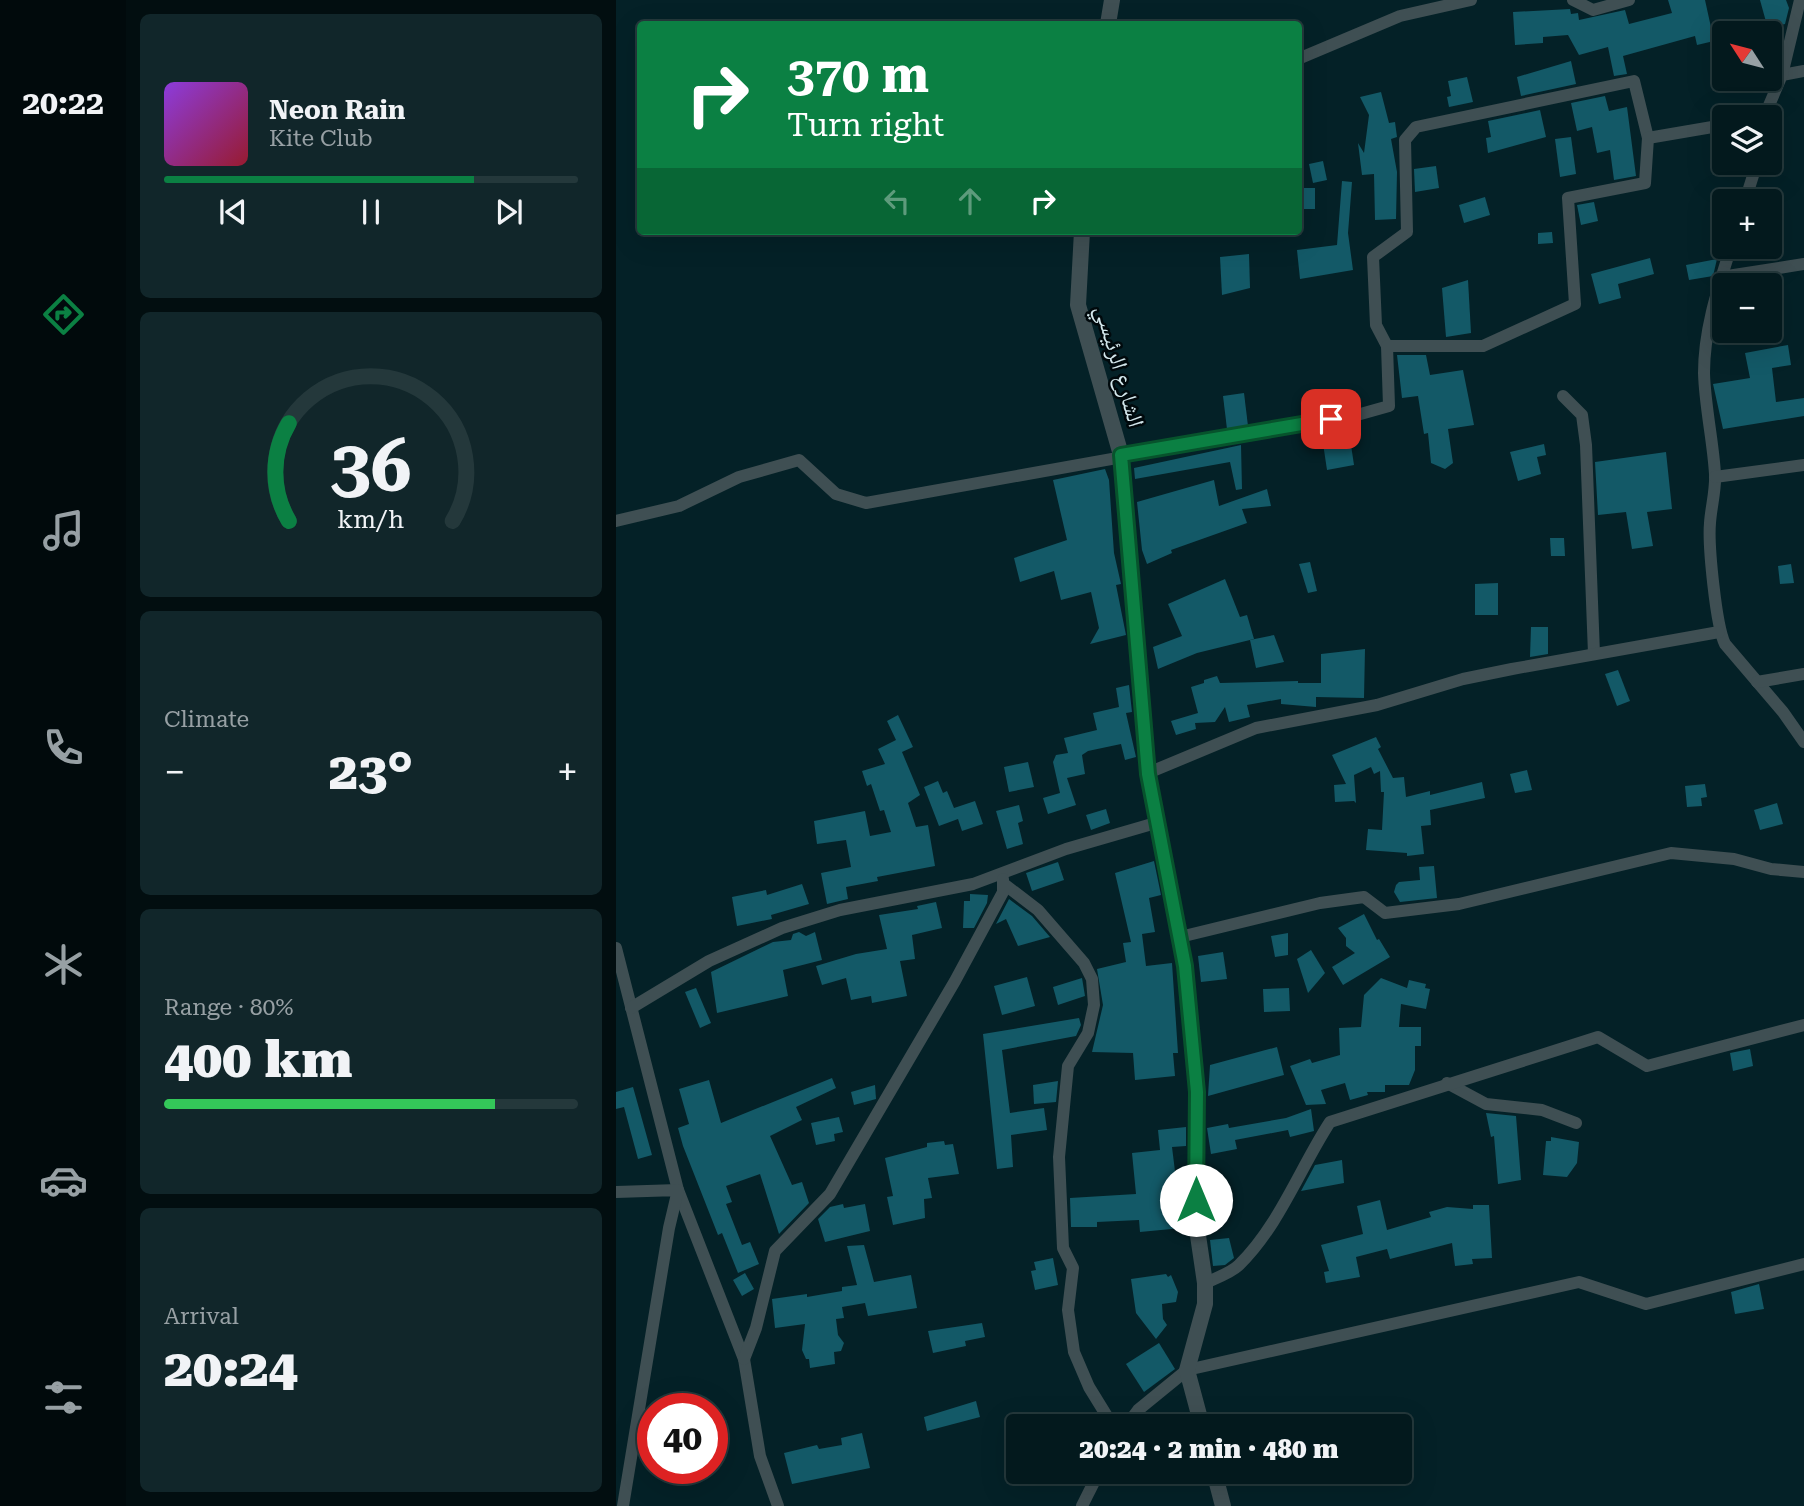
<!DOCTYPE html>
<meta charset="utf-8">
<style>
body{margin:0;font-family:"Roboto Serif","Noto Naskh Arabic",serif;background:#11262a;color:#f1f3f6;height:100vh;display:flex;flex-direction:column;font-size:26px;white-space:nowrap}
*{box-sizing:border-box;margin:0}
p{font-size:23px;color:#97a0a4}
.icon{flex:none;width:38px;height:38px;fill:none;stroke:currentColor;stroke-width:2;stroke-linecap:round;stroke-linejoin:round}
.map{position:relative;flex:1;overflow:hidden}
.drawer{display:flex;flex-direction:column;gap:14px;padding:14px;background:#020e10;width:490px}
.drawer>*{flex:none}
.hud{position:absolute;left:21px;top:21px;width:665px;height:214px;border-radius:7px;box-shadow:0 7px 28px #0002,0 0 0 2px #24383b;background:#0b8043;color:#fff;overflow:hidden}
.needle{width:46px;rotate:306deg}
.controls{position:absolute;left:1096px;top:21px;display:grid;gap:14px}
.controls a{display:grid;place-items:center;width:70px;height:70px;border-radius:7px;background:#03191d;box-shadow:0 7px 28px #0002,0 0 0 2px #24383b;font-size:35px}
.speed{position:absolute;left:21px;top:1393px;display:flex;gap:14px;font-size:35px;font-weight:700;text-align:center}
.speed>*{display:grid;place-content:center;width:91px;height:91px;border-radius:50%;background:#03191d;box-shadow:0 7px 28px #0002,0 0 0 2px #24383b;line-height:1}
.speed .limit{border:10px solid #d22;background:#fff;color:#111}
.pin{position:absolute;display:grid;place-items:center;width:60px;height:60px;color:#fff;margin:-30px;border-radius:14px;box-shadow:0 4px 10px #0006}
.me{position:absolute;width:77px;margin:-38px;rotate:0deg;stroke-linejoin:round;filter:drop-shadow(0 0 5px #0008)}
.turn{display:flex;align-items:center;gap:24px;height:147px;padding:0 35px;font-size:32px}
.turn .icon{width:91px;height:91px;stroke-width:2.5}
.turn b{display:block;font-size:49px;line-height:60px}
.lanes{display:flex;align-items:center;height:66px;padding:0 35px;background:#0003;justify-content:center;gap:35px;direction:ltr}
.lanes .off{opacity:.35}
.big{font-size:52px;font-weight:800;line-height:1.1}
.drawer .widget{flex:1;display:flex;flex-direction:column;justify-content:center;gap:10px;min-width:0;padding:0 24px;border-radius:10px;background:#11262a}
.drawer .dial{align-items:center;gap:0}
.dial svg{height:182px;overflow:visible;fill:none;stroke:#24383b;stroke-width:7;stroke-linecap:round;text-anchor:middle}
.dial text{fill:#f1f3f6;stroke:none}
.song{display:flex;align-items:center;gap:21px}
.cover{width:84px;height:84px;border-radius:10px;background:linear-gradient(135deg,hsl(270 70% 55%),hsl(350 70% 35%))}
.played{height:7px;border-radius:4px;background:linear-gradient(90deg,#0b8043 75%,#24383b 75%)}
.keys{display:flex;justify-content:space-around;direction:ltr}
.heat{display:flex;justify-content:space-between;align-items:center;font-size:38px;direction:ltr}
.charge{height:10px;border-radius:5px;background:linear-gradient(90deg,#34c759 80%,#24383b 0)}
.trip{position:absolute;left:390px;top:1414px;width:406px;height:70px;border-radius:7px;background:#03191d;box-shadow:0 7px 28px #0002,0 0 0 2px #24383b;font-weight:800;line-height:70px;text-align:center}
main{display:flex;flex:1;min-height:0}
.menu{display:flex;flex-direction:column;width:126px;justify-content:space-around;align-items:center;background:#010a0c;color:#97a0a4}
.menu .icon{width:49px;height:49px}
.menu .selected{color:#0b8043}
.menu b{font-size:32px;color:#f1f3f6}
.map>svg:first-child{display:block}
</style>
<main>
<nav class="menu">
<b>20:22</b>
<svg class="icon selected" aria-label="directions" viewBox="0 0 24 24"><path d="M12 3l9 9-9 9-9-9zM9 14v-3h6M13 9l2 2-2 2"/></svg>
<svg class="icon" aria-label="music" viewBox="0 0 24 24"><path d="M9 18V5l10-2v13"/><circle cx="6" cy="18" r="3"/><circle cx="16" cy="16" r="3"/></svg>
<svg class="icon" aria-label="phone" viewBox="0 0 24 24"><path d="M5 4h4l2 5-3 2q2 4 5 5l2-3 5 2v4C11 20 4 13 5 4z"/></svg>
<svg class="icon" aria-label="climate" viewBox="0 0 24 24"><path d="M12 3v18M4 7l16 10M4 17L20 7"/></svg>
<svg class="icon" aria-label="car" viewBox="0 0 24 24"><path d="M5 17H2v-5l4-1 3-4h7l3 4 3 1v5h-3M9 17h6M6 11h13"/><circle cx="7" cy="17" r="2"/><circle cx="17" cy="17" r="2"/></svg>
<svg class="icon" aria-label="filters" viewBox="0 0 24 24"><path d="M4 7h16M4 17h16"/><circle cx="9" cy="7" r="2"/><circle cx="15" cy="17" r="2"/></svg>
</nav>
<section class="drawer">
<div class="widget">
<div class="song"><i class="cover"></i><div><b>Neon Rain</b><p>Kite Club</p></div></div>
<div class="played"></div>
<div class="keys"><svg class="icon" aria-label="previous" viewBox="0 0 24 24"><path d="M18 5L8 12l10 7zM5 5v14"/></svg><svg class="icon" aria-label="pause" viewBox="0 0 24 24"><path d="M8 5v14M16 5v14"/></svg><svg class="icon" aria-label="next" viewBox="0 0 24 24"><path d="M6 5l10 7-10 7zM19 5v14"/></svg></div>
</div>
<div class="widget dial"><svg viewBox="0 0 100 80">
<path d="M14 69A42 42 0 1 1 86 69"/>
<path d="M14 69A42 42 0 0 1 14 26" stroke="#0b8043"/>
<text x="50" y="56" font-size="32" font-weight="700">36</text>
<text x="50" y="72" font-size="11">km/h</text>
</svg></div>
<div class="widget"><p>Climate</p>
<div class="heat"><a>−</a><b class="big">23°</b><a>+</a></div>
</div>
<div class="widget"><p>Range · 80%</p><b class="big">400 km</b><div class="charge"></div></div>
<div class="widget"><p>Arrival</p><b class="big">20:24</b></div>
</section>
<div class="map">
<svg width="1188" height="1506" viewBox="0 0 1188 1506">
<rect width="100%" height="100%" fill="#042127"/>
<g fill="#135967">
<path d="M1052,0H1089L1098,41L1081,45L1079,36L1007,56L1011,74L998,76L992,47L963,55L952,35L927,37V43L899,45L897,12L954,9L955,14L962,13L963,20L1009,10L1013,24L1056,13Z"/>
<path d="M1144,0H1170L1173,8L1169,24L1152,29Z"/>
<path d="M955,61L960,84L905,96L901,77Z"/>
<path d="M851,77L857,102L833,107L831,97L835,96L832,81Z"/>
<path d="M1119,79H1153V83L1121,90Z"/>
<path d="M765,92L773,123L779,122L781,137L775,139L781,172L780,219L759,220L758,174L746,175L742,143L748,153L753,115L744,97Z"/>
<path d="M989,96L993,111L1011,107L1020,176L998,180L994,150L981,153L976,127L961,131L955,103Z"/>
<path d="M924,110L930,137L872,153L870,138L875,137L872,121Z"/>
<path d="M955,137L960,174L944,177L939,139Z"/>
<path d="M707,161L711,180L697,183L693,164Z"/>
<path d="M820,166L823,188L799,192L798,169Z"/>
<path d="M726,181L736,182L732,233L737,270L684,279L681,250L721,245Z"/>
<rect x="682" y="188" width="17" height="21"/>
<path d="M869,197L874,215L848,223L843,205Z"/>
<path d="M978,202L982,221L965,225L961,205Z"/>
<path d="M936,232L937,243L922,244V233Z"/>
<path d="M633,254L634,288L606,295L604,257Z"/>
<path d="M1034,258L1038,274L1002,284L1005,298L983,304L975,274Z"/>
<path d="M1101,259L1097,276L1073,280L1070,265Z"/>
<path d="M852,280L855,333L830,337L826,288Z"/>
<path d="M1172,345L1175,365L1156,368L1160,402L1188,398V416L1107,429L1097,384L1134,378L1129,353Z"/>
<path d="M781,355H810L814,375L847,370L858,425L832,429L837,463L829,469L815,463L812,433L808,434L802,396L786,398Z"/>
<path d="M628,393L632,426L611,429L607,396Z"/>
<path d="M732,425L738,465L711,470L705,430Z"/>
<path d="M928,444L930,455L921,457L925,474L902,481L894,452Z"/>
<path d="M625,445L626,489L620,490L614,462L519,479L518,468Z"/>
<path d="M1050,452L1056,509L1031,512L1037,546L1016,549L1010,512L982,515L979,462Z"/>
<path d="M489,469L493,480L498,553L505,584L500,585L510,635L474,644L483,628L475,592L445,600L438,571L404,582L398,558L451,540L437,480Z"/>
<path d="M598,480L603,506L651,489L655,506L626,509L631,523L555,550L556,553L531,564L526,550L521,502Z"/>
<path d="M934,538H948L949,556H935Z"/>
<path d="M694,562L701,591L692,593L683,564Z"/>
<path d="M1175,564L1178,583L1164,584L1162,566Z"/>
<path d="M609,579L624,617L631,615L638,639L581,653L542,669L537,647L566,636L552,604Z"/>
<path d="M882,583V615H859V584Z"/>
<path d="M915,627H932V654L914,657Z"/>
<path d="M658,635L668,662L640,668L634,640Z"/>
<path d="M749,649L748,698L700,697V707L665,704V699L631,705L634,717L613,722L609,707L599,722L579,723L580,729L560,735L555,721L582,713L575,687L588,683V680L601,676L604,683L682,681V683H705V654Z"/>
<path d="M1002,670L1014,701L1001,706L989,674Z"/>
<path d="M513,685L516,712L510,713L520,757L509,760L505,744L472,751L466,755L469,774L451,778L460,805L432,814L427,798L444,793L437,762L440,755L452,753L448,738L481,730L477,713L503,707L500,688Z"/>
<path d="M282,715L297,747L286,752L304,795L292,803L300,827L312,825L319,866L261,877L262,881L230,887L232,899L211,904L205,873L235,867L230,840L201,844L198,821L249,811L254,836L275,832L268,810L264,811L255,784L251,786L246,771L269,764L262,749L280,740L271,721Z"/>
<path d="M760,737L765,747L762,749L777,778L788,777L790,797L814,791V795L866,782L869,798L814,810L815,825L805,826L808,854L791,856V853L750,850L752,829L766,830L768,792H765L764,771L758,774L755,767L738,775L740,803L738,801L719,802L718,785L730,784L716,755Z"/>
<path d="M412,762L418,787L393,792L388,767Z"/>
<path d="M911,770L916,790L899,793L894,774Z"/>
<path d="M322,781L327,793L331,791L338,808L359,801L367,824L346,831L342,819L323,826L308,787Z"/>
<path d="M1089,784L1091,797L1085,798L1086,806L1071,807L1069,786Z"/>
<path d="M1161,803L1167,824L1144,830L1138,810Z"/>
<path d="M403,805L407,821L402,823L407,844L391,849L380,811Z"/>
<path d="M490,809L494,823L475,830L470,815Z"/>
<path d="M538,861L545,895L533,898L539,932L526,934L530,966L556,963L562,1053H557L559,1076L519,1080L517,1053L476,1052L487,1005L481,969L510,962L507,943L515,942L499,873Z"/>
<path d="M442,862L448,880L416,891L410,873Z"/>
<path d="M818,866L821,898L784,902L778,892L780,885L783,882L804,880L803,867Z"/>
<path d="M186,884L193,904L155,915L156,919L121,926L116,897L150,890L151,895Z"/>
<path d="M354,894L372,895L371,903L358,928H347L348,901H354Z"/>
<path d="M393,899L416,916L434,937L402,946L390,919L380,924Z"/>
<path d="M320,902L326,928L296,935L299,959L284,961L291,996L256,1003L255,996L235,1000L230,978L206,985L200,966L240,954L271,949L263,915L302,909L301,906Z"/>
<path d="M748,914L761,940L763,939L774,957L727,985L716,967L739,953L730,946V938L722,928Z"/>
<path d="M183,932L190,936L199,932L206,960L167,970L172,996L101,1013L95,972L157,942L175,940L177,934Z"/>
<path d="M672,933V955L659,957L655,936Z"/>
<path d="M695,950L709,973L692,993L681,959Z"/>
<path d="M607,952L611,979L585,982L582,956Z"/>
<path d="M411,977L419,1006L386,1015L378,986Z"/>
<path d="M466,978L469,996L442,1005L437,987Z"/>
<path d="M765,978L791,988L793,980L810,984L809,988L814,989L810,1009L785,1004L783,1027H805V1046H799V1070L793,1085H769V1092H751L752,1095L734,1100L729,1083L705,1090L710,1104L690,1105L674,1066L694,1059L696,1063L724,1055L723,1028L745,1027L748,995Z"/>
<path d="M80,988L95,1023L84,1028L69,992Z"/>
<path d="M673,988L674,1011L648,1012L647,989Z"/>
<path d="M463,1018L465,1025L460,1036L386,1050L394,1113L428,1108L431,1130L395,1135L397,1167L381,1169L367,1034Z"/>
<path d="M661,1047L668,1075L592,1096L594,1065Z"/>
<path d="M1134,1049L1137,1066L1117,1071L1114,1053Z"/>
<path d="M216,1078L220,1088L180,1107L186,1120L154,1136L176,1185L186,1182L193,1203L163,1234L144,1174L110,1186L116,1202L110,1204L126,1245L134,1242L143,1264L122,1273L106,1233L102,1235L67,1146L62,1128L73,1124L63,1089L93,1080L105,1123Z"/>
<path d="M442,1081L440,1102L418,1104L417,1085Z"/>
<path d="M259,1085L260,1099L238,1105L235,1092Z"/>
<path d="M17,1087L36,1155L22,1159L8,1107L0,1109V1092Z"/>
<path d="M695,1109L698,1131L674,1137L672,1130L619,1140L621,1149L595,1154L591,1128L612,1124L613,1128L670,1118Z"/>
<path d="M870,1113L900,1116L905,1180L882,1184L878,1136L875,1137Z"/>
<path d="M223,1117L227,1132L218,1134L219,1141L200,1145L195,1123Z"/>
<path d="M570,1127V1146L556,1147L566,1228L524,1232L523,1220L481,1222V1227H455L454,1198L520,1194L516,1153L544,1150L542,1130Z"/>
<path d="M935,1137L963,1142L961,1163L951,1177L927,1175L930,1141H935Z"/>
<path d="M328,1141L329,1145L337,1144L343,1174L312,1178L316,1198L308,1199L309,1218L277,1225L271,1197L277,1196L269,1158L311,1147V1143Z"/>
<path d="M726,1160L728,1183L685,1191L699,1165Z"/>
<path d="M764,1200L771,1230L815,1217L813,1212L831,1207L857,1209V1205H873L876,1258L856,1259L857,1264L839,1266L836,1243L774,1259L771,1249L740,1257L744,1277L710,1283L708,1272L713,1271L705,1245L747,1234L741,1206Z"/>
<path d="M227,1204L228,1208L249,1204L254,1231L209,1242L202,1219L214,1207Z"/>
<path d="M613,1238L618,1258L609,1265L597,1266L594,1240Z"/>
<path d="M248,1245L258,1282L295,1275L301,1308L252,1316L249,1303L226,1307L228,1318L220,1319L222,1335L228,1343L225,1351L218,1352L219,1364L194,1368L193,1359H190L186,1350L189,1324L159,1328L156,1299L191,1294V1297L226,1291V1287L241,1285L231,1246Z"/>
<path d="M437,1258L442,1285L419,1290L415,1271L420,1270L418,1262Z"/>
<path d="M129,1273L138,1289L126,1296L117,1280Z"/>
<path d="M550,1274L552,1277L555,1275L562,1292L560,1302L546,1304L547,1319L551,1325L540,1339L520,1313L515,1279Z"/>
<path d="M1143,1284L1148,1309L1119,1314L1115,1292Z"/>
<path d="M366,1323L369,1337L349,1341L350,1346L317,1353L312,1331Z"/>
<path d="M543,1343L559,1369L528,1392L510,1364Z"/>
<path d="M360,1401L364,1417L311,1431L308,1417Z"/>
<path d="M246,1433L254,1468L176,1484L168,1453L201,1445L203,1449L226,1445L225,1438Z"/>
</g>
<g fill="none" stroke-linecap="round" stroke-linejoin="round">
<g stroke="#3f4f53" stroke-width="12">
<path d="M957,0L977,10L1013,0"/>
<path d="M682,59L784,16L855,0"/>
<path d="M1166,75L1188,71"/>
<path d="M1148,117L1166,75L1184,0"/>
<path d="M1129,201L1141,163"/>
<path d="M1115,247C1102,288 1088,329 1088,373C1089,407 1097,440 1099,474C1100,490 1095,507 1094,523C1092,545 1100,626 1109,644L1167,712L1188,742"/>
<path d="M1105,277L1188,264"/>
<path d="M771,346L760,325L757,257L791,232L789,140L800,127L1018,81L1032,138"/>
<path d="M947,396L966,415L970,445L978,654"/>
<path d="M1099,477L1188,465"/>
<path d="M0,521L63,506L123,477L183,460L220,494L250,503L741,415L773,406L771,346H867L959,304L952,198L1029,183L1032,138L1108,125"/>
<path d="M1141,682L1188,674"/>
<path d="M532,773L640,728L761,705L847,679L896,669L1103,632"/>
<path d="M388,884L422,910L468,963L476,979L478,1005L472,1033L452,1066L443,1157L447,1248L457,1268L452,1310L458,1352L473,1387L497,1426"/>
<path d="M564,937L704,903L748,897L769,913L843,904L1055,853L1118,859L1155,869L1188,872"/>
<path d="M0,948L62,1190L128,1359L144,1456L162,1506"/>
<path d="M15,1008L93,961L166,928L224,910L357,884L450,849L543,822"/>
<path d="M831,1083L870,1104L926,1110L960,1123"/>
<path d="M0,1192L62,1190L53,1228L7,1506"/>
<path d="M589,1283C600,1278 615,1273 623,1265C663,1226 684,1168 714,1122L982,1037L1031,1066L1188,1025"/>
<path d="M128,1359L140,1328L159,1251L214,1194L339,981L387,892V879"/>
<path d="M510,1426L522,1410L571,1370L963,1282L1030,1304L1188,1264"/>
<path d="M466,1506L483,1472"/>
</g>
<g stroke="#3f4f53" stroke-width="16">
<path d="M492,24L496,0"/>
<path d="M466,231L462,305L505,455L532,773L569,966L581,1092L580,1222L589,1283V1304L571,1370L586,1426"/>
<path d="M598,1472L607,1506"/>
</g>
</g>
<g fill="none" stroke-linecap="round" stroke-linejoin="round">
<defs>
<path id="route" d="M580,1200L581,1092L569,966L532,774L505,455L715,419"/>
</defs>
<use href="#route" stroke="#07532c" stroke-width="18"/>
<use href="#route" stroke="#0b8043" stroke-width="12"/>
</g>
<g text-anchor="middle" stroke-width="5" stroke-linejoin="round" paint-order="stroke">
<g font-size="23" fill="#d4e8ed" stroke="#00090c">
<text transform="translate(504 366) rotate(74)" y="8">الشارع الرئيسي</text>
</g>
</g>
</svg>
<div class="controls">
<a><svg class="needle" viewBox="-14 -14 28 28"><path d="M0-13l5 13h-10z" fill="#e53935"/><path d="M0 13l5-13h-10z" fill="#97a0a4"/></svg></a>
<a><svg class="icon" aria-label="layers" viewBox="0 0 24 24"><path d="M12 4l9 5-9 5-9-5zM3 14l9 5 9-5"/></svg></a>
<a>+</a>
<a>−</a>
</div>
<div class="speed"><div class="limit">40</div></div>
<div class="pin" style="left:715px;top:419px;background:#d93025"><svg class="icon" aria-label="arrive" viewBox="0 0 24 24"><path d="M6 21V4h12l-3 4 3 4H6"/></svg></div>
<svg class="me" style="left:580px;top:1200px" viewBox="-20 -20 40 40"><circle r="19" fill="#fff"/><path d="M0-13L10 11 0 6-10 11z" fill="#0b8043"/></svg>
<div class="trip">20:24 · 2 min · 480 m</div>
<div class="hud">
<div class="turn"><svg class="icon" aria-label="right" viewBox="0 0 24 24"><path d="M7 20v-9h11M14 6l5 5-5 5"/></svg><div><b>370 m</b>Turn right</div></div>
<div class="lanes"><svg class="icon off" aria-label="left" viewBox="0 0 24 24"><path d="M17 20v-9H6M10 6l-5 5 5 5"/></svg><svg class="icon off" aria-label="ahead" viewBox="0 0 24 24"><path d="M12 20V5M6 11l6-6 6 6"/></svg><svg class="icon" aria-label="right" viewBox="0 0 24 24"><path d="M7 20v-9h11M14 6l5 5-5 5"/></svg></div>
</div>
</div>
</main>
